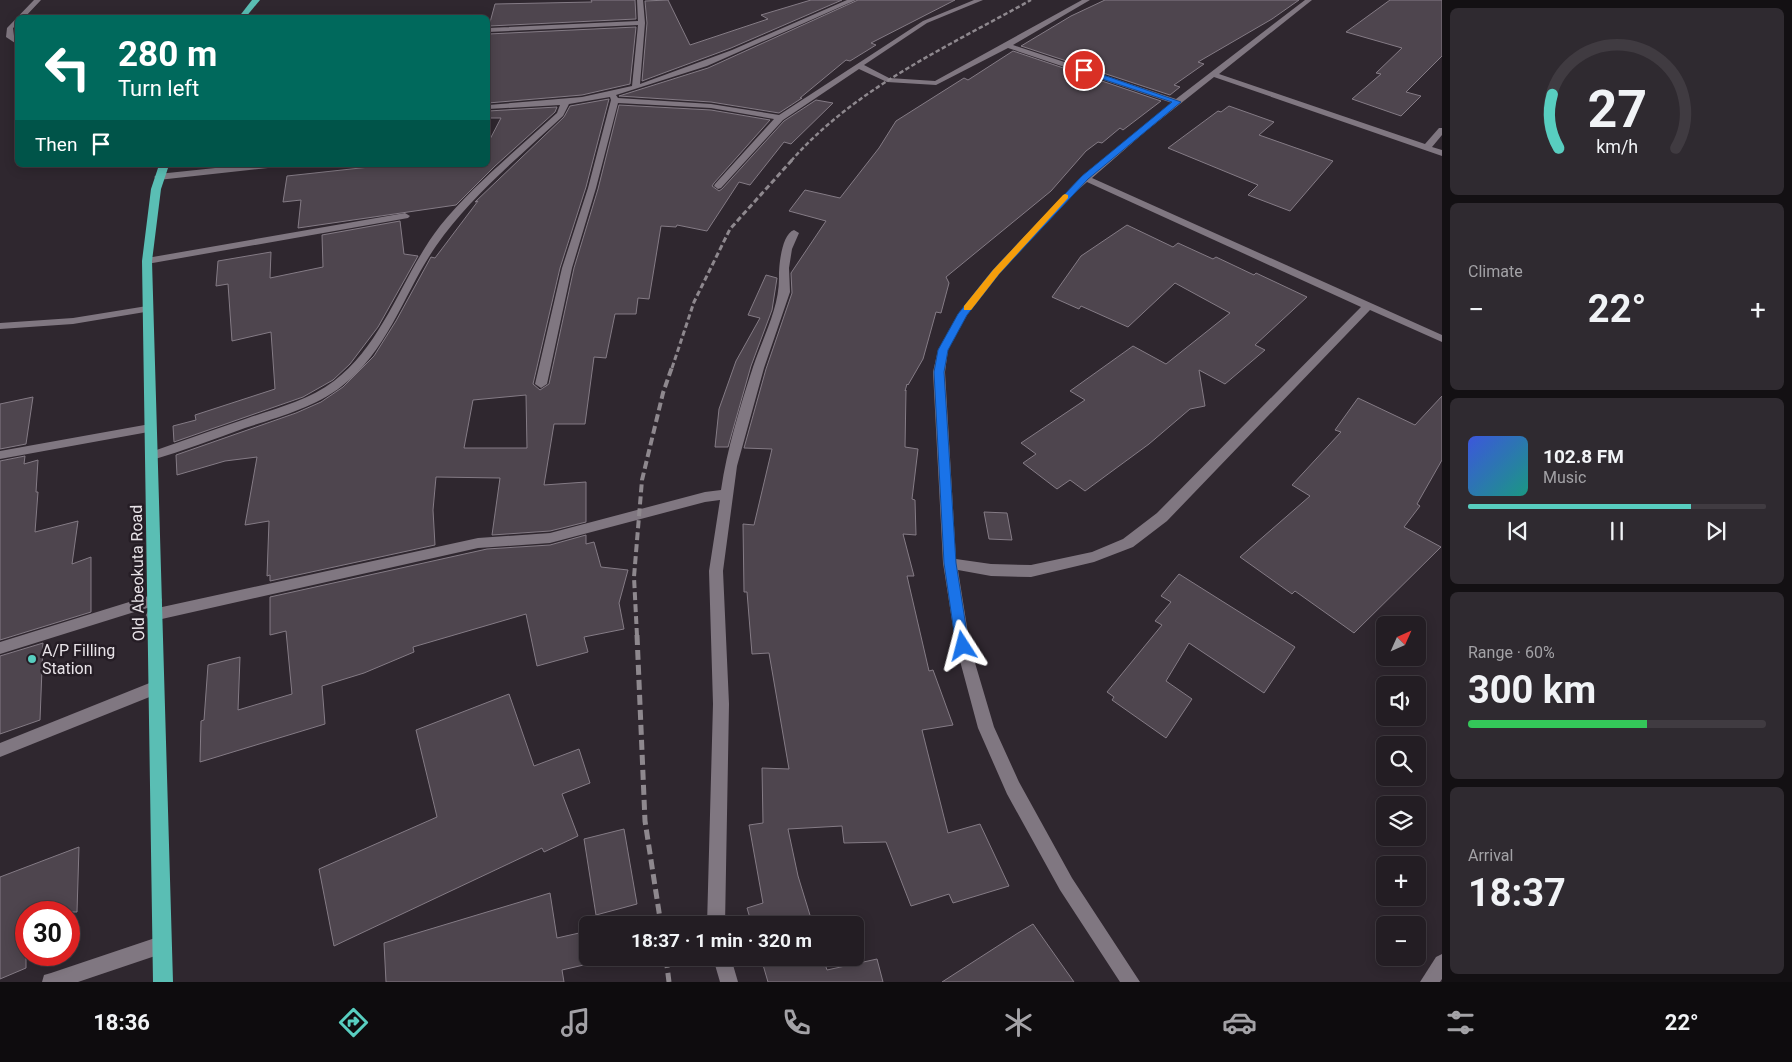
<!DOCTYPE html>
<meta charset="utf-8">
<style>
body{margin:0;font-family:Roboto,sans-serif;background:#2f2a30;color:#f1f3f6;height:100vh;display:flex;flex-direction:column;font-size:19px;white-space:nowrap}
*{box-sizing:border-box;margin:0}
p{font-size:16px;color:#a3a2a6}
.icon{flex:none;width:28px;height:28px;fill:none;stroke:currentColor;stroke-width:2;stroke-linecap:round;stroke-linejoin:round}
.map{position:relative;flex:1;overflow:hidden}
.details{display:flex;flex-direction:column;gap:8px;padding:8px;background:#131013;width:350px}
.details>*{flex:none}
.hud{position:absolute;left:15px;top:15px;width:475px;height:152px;border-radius:8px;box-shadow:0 2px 12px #0003,0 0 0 1px #403b41;background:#00695c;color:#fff;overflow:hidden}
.needle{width:32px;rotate:45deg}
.tools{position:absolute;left:1376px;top:616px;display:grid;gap:10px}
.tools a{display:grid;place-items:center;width:50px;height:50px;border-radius:8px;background:#231d23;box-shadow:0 2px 12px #0003,0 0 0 1px #403b41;font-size:25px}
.speed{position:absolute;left:15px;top:901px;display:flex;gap:10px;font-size:25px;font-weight:700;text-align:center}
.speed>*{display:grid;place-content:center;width:65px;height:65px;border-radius:50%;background:#231d23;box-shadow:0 2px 12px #0003,0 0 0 1px #403b41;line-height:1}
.speed .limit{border:8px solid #d22;background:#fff;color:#111}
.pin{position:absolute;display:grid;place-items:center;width:42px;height:42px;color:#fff;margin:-21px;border:2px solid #fff;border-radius:50%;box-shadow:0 1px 5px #0007}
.me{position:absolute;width:55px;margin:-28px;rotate:351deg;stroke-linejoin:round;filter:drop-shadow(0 0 4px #0008)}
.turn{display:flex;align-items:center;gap:18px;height:105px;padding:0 20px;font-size:22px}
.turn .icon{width:65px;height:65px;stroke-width:2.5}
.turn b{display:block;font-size:35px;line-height:42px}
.then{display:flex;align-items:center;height:48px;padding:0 20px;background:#0003;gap:10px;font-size:19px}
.big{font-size:38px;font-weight:700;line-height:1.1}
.details .widget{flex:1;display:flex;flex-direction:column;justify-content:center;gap:8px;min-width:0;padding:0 18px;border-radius:8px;background:#2f2a30}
.details .dial{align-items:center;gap:0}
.dial svg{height:130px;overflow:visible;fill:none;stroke:#403b41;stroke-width:7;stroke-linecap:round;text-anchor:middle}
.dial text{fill:#f1f3f6;stroke:none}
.song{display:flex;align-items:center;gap:15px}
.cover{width:60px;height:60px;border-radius:8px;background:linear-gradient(135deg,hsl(230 70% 55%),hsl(170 70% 35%))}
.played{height:5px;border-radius:2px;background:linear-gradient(90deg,#58cec0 75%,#403b41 75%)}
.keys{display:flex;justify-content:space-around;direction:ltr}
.heat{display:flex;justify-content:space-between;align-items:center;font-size:28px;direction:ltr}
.charge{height:8px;border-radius:4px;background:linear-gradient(90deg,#34c759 60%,#403b41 0)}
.trip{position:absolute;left:579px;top:916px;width:285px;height:50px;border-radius:8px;background:#231d23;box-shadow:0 2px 12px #0003,0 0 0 1px #403b41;font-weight:700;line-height:50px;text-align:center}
.dock{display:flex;height:80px;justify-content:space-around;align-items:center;background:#0e0c0e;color:#a3a2a6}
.dock .icon{width:35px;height:35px}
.dock .current{color:#58cec0}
.dock b{font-size:22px;color:#f1f3f6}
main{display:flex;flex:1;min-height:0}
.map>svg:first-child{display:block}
</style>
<main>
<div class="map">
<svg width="1442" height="982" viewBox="0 0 1442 982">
<rect width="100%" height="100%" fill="#2f272f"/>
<g fill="#4e454e" stroke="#847b85" fill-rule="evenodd">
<path d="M591,0H635L636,19L489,26L495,4L592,2Z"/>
<path d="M668,0L690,45L768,19L761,15L811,0H842L731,48L642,81L647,23L645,1Z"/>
<path d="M858,0H955L871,43L876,45L850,61L846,60L800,98H802L779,113L711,102L619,96L708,68Z"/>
<path d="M1105,0H1299L1272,19L1198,62L1204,64L1174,85L1180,87L1170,95L1021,46L1071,16Z"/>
<path d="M1390,0H1442V56L1406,92L1421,96L1401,116L1352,99L1381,74L1376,73L1402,48L1346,32Z"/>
<path d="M636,27L630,84L582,95L488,103V34Z"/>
<path d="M1013,51L1161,101L1123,130L1120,128L1102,143L1098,142L1086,151L1051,191L946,277L949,283L941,313L936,312L923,359L908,385L907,384L905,391L906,390L905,447L918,449L912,499L915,500L916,535L903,534L914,576H907L929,671L933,670L953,725L922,730L948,833L980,824L1009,886L953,903L949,894L911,906L886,842L844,843L842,826L788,829L798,876L813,925H752L747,908L763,903L749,825L763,823L762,768L789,769L769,653L752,654L747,592H744L743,524L754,525L772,449L744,448L766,369L792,293L791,273L826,221L789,211L805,190L840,198L879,148L896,121L964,78L968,80Z"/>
<path d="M609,99L586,187L560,268L533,384L540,390L549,384L574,268L598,189L619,105L711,110L770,120L714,183L712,186L719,191L722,189L784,121L816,100L833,103L791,144L784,142L750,185L739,182L707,231L677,225L676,227L661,226L649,299L638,298L636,314H615L606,358L594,357L585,424H554L544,485L586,482V522L550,531L492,535L500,478L436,477L433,510L435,545L270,581V575L267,576L269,521L245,525L257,457L225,461L177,475L176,455L296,413L321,402L343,387L374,356L396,321L431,257L435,258L478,201L475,202L564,117L570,106ZM526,395L527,448H464L473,400Z"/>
<path d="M1229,106L1274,122L1259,135L1333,161L1290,211L1248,195L1258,185L1168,148L1218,111L1221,112Z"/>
<path d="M557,107L555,112L495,166L456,205L298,228L301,200L283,202L287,176L388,165H488V143L501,118H488V111Z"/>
<path d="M400,221L404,254L418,256L378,327L350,364L333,380L303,397L174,442L173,426L196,420L195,415L275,389L271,332L232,341L228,284L216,286L218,261L271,252L270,278L323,267L322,235Z"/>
<path d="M1127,225L1173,247L1178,243L1213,259L1216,257L1254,275L1256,273L1307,297L1255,345L1265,350L1225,384L1199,370L1205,406L1190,409L1149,444L1085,491L1070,480L1057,489L1023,463L1036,454L1021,443L1085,400L1070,391L1133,346L1166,364L1230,313L1175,283L1128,327L1081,306L1079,309L1052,297L1081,256Z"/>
<path d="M766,275L777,278L772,310L751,366L728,447H715L719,409L736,361L760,318L748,315Z"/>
<path d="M1442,396V460L1417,504L1420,506L1404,527L1441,547L1354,633L1295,591L1292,594L1240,557L1310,496L1292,485L1341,432L1335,430L1358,398L1415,425Z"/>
<path d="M33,397L26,444L0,449V404Z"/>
<path d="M25,456L24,464L38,460L36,492H38L35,532L78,521L72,564L91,557V612L0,640V461Z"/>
<path d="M984,512L1007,513L1012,540L989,539Z"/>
<path d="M586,535V544L594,542L601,567L628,570L619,603L624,629L584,637L588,652L537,666L526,614L413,647L414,652L364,673L322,686L325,724L200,762L201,721L204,720L208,665L240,657L238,710L292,694L286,631L270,635V597L487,549L550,545Z"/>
<path d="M1179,574L1295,647L1264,693L1189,643L1166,681L1192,699L1166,738L1112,700L1114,697L1107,692L1162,625L1155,621L1171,602L1161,596Z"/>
<path d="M43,643L40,720L0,734V656Z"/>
<path d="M509,694L534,766L579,749L590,783L562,794L578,836L544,852L542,848L334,946L319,869L437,817L416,730Z"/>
<path d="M624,829L637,904L596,915L584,839Z"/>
<path d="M79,847L77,912H26V968L0,979V877Z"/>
<path d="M550,893L557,938L588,931V964L562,970L564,982H386L384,943Z"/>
<path d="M1033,924L1074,982H942L1018,933Z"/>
<path d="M761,958H823L827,970L877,959L883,982H768Z"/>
</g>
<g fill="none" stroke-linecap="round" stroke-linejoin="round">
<g fill="#807781" fill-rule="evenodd">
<path d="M244,165H272L268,168L158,180L154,177L158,174Z"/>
<path d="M405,213L410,216L408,218L147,264L142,261L147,258Z"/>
<path d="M155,594L160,596L162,600L160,604L0,654V642Z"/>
<path d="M157,680L162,682L164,687L162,692L0,757V743Z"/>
</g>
<g fill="#807781" fill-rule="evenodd">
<path d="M34,0H41L24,18H18V24L13,28L14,36L18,39V45L6,37L7,28Z"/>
<path d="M637,0H643L645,23L640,84L732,50L847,0H856L707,66L616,95L618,98L711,104L779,115L923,21L974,0H983L927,23L864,65L889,78L935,81L1082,0H1090L1013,45L1176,99L1305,0H1312L1219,74L1425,144L1439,128H1442V135L1432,147L1442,150V156L1214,77L1146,131L1092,178L1442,335V342L1370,310L1167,521L1133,547L1094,562L1031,577L991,576L958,570L970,646L994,727L1019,782L1072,878L1140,982H1120L1060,890L1007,794L978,728L956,646L943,563L933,372L938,350L958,314L993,270L1082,176L1172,103L1008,48L936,85L887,82L859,69L783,120L721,188L718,189L714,186L715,184L774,119L711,108L618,103L596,188L572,268L547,384L541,388L535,384L562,268L588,188L611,100L610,97L569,104L563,116C519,157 471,196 436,246C404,292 389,350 342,386C314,408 278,417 245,428C214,439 183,451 152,460L146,456L148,453C181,441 214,430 248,418C277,408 309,400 334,381C385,342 402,275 440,226C474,184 517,150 557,113L560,105L488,109V105L582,97L632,86L638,25L488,32V28L638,21ZM1087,182L1361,307L1157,513L1123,539L1092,552L1031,565L991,564L956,559L945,372L948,350L967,315L999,274L1071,196Z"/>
<path d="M794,230L799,233L792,249L789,268L790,292L764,368L737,466L723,571L729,704L725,925H707L713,704L709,571L720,500L705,502L550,543L478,548L153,621L148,619L146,615L148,611L153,609L478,538L550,533L705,492L721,490C727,449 740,407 753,367C763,337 780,307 779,275C779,264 782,234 794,230Z"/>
<path d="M147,306L152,309L151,311L73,324L0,329V323L73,318Z"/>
<path d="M150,424L156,428L154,431L0,459V451Z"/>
<path d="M161,936L167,939L170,945L167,951L161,954L78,982H42L44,975L51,973Z"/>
<path d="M1442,954V979L1440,982H1420L1436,957Z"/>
<path d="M713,958H731L738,982H720Z"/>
</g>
<g fill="#5abeb4" fill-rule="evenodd">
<path d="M252,0H260L245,18H238Z"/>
<path d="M159,165H169L161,189L152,261L173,982H153L142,261L151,189Z"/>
</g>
<path stroke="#8e888e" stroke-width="2.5" stroke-dasharray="4.5 2.5" stroke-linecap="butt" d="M791,161C855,88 947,47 1031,0"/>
<path stroke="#8e888e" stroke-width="3" stroke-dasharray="5.5 3" stroke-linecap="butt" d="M672,368L694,302L730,229L792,160"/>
<path stroke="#8e888e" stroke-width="4" stroke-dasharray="8 4" stroke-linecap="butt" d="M637,636L634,577L642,480L663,393L672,367"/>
<g stroke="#8e888e" stroke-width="5" stroke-dasharray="10 5" stroke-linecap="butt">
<path d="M637,635L645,821L661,925"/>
<path d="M666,958L669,982"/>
</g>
</g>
<path fill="#1a73e8" stroke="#114b97" d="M1081,69H1086L1181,102L1088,179L999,274L967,315L948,350L944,372L956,563L969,646L967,650L963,652L958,650L956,646L944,563L934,372L938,350L958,314L993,270L1082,176L1172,102L1081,72Z"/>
<path fill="#f59e0b" d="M1065,194L1068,195V198L999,274L971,310H964V306L993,270L1063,195Z"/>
<circle fill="#58cec0" stroke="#251d25" stroke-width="2" cx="32" cy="659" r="5"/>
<g text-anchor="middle" stroke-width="5" stroke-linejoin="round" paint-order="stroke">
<g font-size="16" fill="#e8e3e8" stroke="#251d25">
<text transform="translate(137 573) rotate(-91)" y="6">Old Abeokuta Road</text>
</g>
<g font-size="16" fill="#e8e3e8" stroke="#251d25" text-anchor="start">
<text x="42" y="656">A/P Filling<tspan x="42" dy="18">Station</tspan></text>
</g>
</g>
</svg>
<div class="tools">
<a><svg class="needle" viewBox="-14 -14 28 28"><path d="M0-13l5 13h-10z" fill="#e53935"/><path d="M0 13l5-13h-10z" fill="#a3a2a6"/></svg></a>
<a><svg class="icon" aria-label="sound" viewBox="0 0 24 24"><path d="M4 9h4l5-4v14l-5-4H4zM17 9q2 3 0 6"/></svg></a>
<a><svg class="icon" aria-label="search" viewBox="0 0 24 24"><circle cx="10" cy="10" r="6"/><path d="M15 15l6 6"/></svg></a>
<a><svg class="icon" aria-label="layers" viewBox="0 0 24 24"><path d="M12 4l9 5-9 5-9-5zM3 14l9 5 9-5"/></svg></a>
<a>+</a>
<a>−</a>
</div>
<div class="speed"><div class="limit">30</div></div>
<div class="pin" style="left:1084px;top:70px;background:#d93025"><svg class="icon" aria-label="arrive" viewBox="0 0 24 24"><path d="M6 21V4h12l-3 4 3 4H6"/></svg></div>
<svg class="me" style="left:963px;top:646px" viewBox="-20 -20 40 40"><path d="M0-17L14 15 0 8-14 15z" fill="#1a73e8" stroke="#fff" stroke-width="4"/></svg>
<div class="trip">18:37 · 1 min · 320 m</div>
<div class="hud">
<div class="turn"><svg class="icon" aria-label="left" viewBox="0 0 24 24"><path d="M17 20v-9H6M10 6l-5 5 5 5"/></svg><div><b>280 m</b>Turn left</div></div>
<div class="then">Then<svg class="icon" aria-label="arrive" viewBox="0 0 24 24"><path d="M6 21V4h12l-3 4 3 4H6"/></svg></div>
</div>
</div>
<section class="details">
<div class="widget dial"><svg viewBox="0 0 100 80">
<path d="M14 69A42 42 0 1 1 86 69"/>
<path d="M14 69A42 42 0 0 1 10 36" stroke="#58cec0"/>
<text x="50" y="56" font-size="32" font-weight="700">27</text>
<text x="50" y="72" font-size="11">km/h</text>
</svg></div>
<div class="widget"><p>Climate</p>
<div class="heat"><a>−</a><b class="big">22°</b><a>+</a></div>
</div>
<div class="widget">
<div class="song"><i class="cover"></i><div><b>102.8 FM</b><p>Music</p></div></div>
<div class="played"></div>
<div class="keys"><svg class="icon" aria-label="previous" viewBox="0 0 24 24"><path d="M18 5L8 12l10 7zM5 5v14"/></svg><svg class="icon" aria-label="pause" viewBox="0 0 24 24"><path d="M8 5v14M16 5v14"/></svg><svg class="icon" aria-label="next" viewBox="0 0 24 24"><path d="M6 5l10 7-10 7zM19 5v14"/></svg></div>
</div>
<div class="widget"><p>Range · 60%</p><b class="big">300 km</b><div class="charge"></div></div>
<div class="widget"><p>Arrival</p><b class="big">18:37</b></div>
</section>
</main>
<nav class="dock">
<b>18:36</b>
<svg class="icon current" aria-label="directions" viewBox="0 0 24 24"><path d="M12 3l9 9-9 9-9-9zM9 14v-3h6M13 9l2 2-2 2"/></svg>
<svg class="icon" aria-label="music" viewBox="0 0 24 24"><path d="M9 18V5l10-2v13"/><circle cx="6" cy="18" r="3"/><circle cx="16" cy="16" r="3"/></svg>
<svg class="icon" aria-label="phone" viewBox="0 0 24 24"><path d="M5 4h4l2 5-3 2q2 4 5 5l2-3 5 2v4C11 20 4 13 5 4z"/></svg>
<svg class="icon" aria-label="climate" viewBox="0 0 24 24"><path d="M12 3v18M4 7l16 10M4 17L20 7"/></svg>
<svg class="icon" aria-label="car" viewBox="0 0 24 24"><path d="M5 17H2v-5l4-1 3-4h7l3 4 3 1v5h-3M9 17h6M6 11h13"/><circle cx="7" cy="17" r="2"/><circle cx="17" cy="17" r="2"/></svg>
<svg class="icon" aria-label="filters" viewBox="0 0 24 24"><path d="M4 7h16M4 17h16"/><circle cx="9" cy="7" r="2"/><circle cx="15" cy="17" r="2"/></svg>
<b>22°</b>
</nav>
